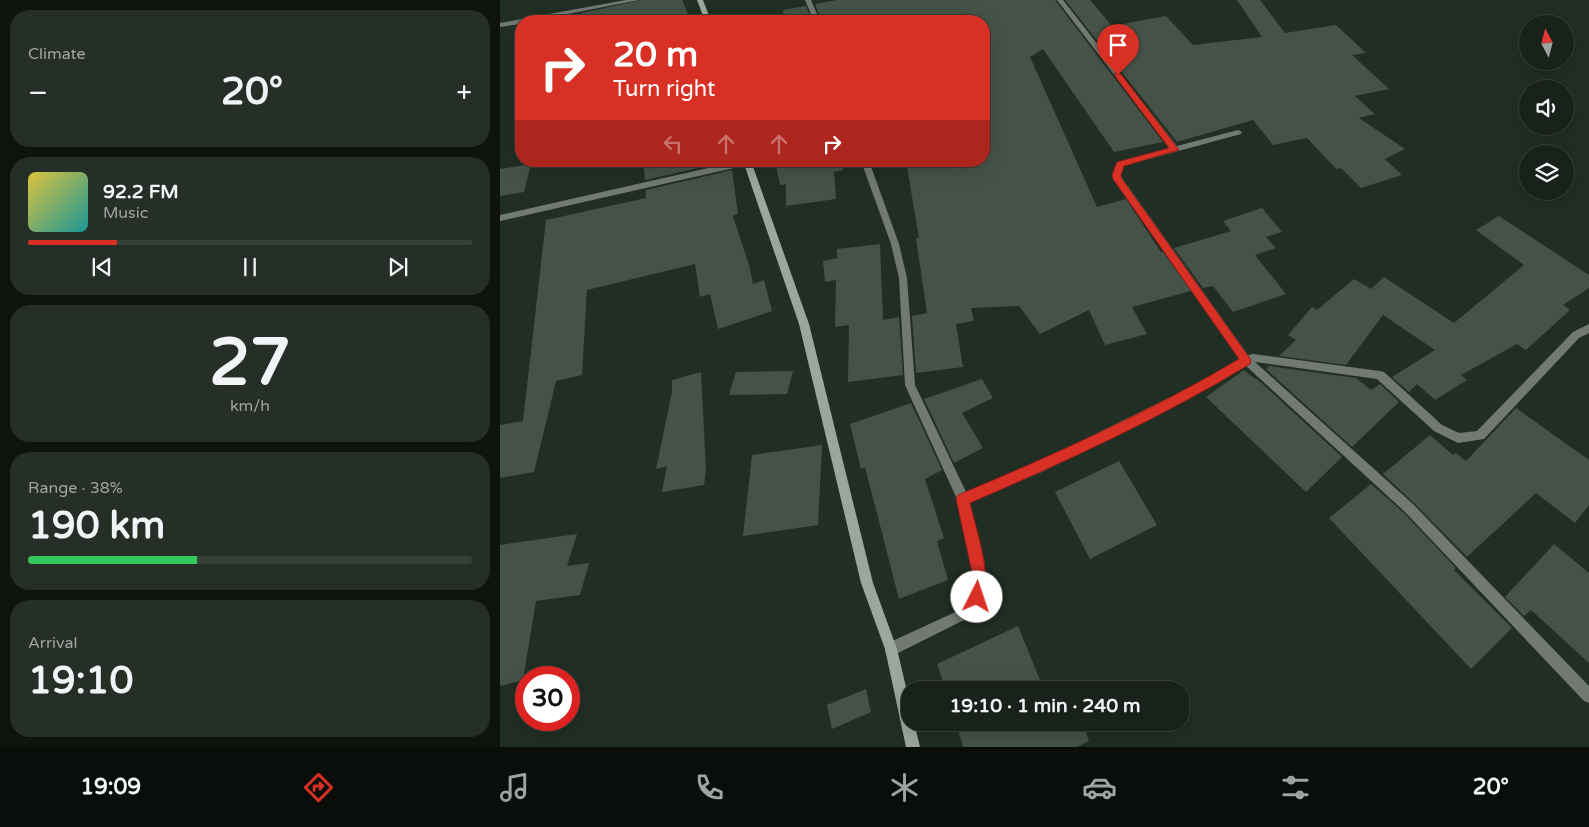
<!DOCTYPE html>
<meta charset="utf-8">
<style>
body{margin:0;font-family:"Varela Round",sans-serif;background:#262f27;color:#f1f3f6;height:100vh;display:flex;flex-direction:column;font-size:19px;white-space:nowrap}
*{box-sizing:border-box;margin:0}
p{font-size:16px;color:#9fa4a2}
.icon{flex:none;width:28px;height:28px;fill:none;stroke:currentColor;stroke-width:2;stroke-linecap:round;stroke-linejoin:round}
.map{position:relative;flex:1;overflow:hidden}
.sheet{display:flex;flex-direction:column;gap:10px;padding:10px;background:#0e130e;width:500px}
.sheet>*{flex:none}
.hud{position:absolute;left:15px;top:15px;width:475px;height:152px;border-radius:20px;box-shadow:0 5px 20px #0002,0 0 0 1px #373f39;background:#d93025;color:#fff;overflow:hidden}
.needle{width:32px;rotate:353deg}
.buttons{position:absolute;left:1019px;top:15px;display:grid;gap:10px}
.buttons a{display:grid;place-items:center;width:55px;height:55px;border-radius:50%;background:#19221a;box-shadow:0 5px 20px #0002,0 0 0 1px #373f39;font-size:25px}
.speed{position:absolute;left:15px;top:666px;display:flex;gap:10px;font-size:25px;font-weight:700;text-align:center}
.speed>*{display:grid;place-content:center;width:65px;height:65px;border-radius:50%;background:#19221a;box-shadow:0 5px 20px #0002,0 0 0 1px #373f39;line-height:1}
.speed .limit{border:8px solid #d22;background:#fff;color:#111}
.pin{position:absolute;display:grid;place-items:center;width:42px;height:42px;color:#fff;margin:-51px -21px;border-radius:50% 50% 50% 0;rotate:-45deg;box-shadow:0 0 5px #0007}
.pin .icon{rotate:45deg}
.me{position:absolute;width:55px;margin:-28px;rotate:4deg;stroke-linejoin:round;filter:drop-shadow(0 0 4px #0008)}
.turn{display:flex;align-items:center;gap:18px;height:105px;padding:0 15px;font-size:22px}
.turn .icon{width:65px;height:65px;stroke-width:2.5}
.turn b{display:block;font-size:35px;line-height:42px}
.lanes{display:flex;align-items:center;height:48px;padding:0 15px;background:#0003;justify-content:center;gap:25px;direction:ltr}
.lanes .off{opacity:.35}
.big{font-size:38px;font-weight:800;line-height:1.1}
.sheet .tile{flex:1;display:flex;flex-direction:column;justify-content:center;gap:8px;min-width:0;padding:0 18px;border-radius:20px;background:#262f27}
.sheet .dial{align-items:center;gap:0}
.dial b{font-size:65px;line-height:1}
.song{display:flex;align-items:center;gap:15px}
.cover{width:60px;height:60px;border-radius:8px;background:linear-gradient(135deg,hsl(50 70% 55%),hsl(180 70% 35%))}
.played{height:5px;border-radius:2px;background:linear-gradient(90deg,#d93025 20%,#373f39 20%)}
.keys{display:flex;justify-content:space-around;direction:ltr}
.heat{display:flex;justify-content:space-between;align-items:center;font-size:28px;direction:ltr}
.charge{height:8px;border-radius:4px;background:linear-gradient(90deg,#34c759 38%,#373f39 0)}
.trip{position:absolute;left:401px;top:681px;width:288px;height:50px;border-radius:20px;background:#19221a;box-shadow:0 5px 20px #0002,0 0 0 1px #373f39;font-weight:800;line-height:50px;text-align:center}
.tabs{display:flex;height:80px;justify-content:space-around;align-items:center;background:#0a0e0a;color:#9fa4a2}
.tabs .icon{width:35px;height:35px}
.tabs .on{color:#d93025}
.tabs b{font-size:22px;color:#f1f3f6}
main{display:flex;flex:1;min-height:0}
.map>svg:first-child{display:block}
</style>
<main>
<section class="sheet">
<div class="tile"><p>Climate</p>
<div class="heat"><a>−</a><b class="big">20°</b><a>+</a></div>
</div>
<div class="tile">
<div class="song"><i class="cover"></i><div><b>92.2 FM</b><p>Music</p></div></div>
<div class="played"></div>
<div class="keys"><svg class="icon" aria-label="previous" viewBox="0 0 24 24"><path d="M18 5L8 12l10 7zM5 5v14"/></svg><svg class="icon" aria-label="pause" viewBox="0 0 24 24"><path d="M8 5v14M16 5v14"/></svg><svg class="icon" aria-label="next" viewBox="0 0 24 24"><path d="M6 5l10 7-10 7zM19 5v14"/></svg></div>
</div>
<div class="tile dial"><b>27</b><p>km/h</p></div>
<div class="tile"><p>Range · 38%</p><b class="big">190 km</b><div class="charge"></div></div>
<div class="tile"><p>Arrival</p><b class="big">19:10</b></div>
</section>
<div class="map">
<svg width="1089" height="747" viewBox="0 0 1089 747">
<rect width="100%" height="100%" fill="#212e23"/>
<g fill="#455247">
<path d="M141,0H182L191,21H80L82,13Z"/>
<path d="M337,0H555L663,142L614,152L543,49L530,57L597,207L626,199L661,252H663L691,291L632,307L647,334L605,345L589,310L540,334L519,306L471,308L474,321L456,324L463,367L416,373L412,316L427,313L416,238H419L406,161H484V21H322L315,4Z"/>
<path d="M565,0H590L612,26L666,16L693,45L762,37L737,0H760L785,33L836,25L866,53L852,55L889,89L855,96L875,114L859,118L905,149L885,159L902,175L861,188L841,168L836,169L807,138L773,145L753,120L677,142Z"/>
<path d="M306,6L312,21H284L283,10Z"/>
<path d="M143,161H229L145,180Z"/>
<path d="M275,161H342L343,170L334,172L336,199L286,206V184L280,185Z"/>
<path d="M31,164L24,192L0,196V169Z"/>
<path d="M232,170L238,214L233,216L249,265L253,284L264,280L272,311L218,329L210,294L200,297L195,264L87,290L82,375L56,381L34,472L0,478V425L23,421L46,220L146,198V190Z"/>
<path d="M762,208L782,232L766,237L776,248L755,255L786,294L733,312L713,286L703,288L674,248L731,231L723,221Z"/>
<path d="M999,216L1089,275V288L1063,305L1070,310L1026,350L1017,344L961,375L967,380L935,400L917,384L909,392L892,377L935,350L883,315L846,365L779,356L796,340L788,335L812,307L817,310L854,279L871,289L884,277L954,323L1024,265L976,230Z"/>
<path d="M380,244L383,320L399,317L403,375L348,382L349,325L335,327L336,280L325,282L323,261L337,258V249Z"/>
<path d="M769,366L856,378L871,390L880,384L899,402L852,447L766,369Z"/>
<path d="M744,370L755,379L756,378L842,457L806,492L706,397Z"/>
<path d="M293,371L287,394L229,395L236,372Z"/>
<path d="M201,372L206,470L204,485L162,492L167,466L156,469L172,392V380Z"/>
<path d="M482,379L493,398L462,413L483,448L454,463L424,399Z"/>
<path d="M411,403L442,470L425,479L444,538L437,541L448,580L399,599L365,467L361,469L350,424Z"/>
<path d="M1016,408L1089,460V505L1075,523L1036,493L967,557L914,503L883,474L930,435L953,455L956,453L966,461Z"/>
<path d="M322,445L318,525L243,536L252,455Z"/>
<path d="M619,461L657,525L590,559L555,492Z"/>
<path d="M871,484L904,513L956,568L954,570L1012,628L971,669L829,518Z"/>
<path d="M77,534L67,566L89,563L80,595L36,601L23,680L0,686V545Z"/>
<path d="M1054,544L1089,573V663L1031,610L1024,616L1005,597Z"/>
<path d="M518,626L544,690H446L437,664Z"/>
<path d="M366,689L371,712L332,729L327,705Z"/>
<path d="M456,722H582L589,741L577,747H463Z"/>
</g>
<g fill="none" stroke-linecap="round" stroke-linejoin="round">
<g fill="#727973" fill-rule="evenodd">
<path d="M126,0H139L32,21H21V24L0,27V23Z"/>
<path d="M305,0H311L320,21H314Z"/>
<path d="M557,0H563L677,146L738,130L742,132L741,134L623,166L620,175L748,355L753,354L880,371L884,372L942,425L959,433L977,431L1073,332L1089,324V333L1079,338L984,439L958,443L934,431L877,379L755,362L913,504L1089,686V703L1084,701L905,512L745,365L711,387L542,472L469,502L484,572L483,597L481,601L472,616L396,654L391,655L386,654L385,649L386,644L464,608L471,596L472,572L457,499L405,385L399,278L391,244L361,161H369L399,244L407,278L415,385L466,492L534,464L703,381L740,359L612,175L617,162L670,148Z"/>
<path d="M239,161L251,162L247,165L0,221V215Z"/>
</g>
<g fill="#9ba69d" fill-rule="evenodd">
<path d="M197,0H203L211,21H205Z"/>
<path d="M243,161H251L309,324L373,583L397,649L410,704V722H414L420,747H406L385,649L361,583L299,324Z"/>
</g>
</g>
<path fill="#d93025" stroke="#8d1f18" d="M615,73H620L679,150L624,166L621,175L622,179L751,360L750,364C661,418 565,462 470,503C476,530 493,575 482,602L477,604L472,602L470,597L472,572L456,499L458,495C553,455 650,412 739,359L613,179L612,175L617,162L669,148L615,76Z"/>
</svg>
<div class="buttons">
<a><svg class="needle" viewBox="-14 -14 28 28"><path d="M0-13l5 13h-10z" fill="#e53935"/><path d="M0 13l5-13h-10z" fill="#9fa4a2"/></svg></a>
<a><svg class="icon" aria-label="sound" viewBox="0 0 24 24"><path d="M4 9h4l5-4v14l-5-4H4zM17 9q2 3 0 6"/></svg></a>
<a><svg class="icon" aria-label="layers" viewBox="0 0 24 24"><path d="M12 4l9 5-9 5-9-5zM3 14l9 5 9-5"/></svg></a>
</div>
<div class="speed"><div class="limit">30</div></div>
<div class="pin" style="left:618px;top:75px;background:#d93025"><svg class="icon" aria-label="arrive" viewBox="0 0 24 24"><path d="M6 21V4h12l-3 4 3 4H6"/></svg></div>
<svg class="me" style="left:477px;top:597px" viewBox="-20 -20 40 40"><circle r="19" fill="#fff"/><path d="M0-13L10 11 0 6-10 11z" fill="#d93025"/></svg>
<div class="trip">19:10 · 1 min · 240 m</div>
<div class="hud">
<div class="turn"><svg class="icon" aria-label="right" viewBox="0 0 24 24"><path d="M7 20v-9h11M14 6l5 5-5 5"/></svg><div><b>20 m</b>Turn right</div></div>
<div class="lanes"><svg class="icon off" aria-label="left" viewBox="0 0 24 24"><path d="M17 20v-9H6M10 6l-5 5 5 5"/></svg><svg class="icon off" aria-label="ahead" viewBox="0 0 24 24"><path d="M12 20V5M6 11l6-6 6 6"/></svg><svg class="icon off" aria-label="ahead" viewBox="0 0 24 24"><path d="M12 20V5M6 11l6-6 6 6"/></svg><svg class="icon" aria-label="right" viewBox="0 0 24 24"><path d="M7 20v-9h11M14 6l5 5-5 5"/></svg></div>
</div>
</div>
</main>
<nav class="tabs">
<b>19:09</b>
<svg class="icon on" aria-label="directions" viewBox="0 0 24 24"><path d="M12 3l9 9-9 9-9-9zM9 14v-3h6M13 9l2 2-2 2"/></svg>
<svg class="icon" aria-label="music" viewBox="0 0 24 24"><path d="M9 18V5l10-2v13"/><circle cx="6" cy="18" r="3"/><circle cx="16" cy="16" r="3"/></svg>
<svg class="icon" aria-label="phone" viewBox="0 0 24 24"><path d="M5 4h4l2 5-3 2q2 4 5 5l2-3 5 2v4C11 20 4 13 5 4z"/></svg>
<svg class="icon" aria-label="climate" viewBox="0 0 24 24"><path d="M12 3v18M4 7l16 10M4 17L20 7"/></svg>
<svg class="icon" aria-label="car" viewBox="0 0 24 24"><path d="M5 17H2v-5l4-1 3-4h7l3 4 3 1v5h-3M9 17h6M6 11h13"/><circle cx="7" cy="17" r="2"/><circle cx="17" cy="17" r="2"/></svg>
<svg class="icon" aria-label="filters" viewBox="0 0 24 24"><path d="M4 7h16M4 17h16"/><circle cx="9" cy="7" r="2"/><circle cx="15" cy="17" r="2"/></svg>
<b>20°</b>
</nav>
